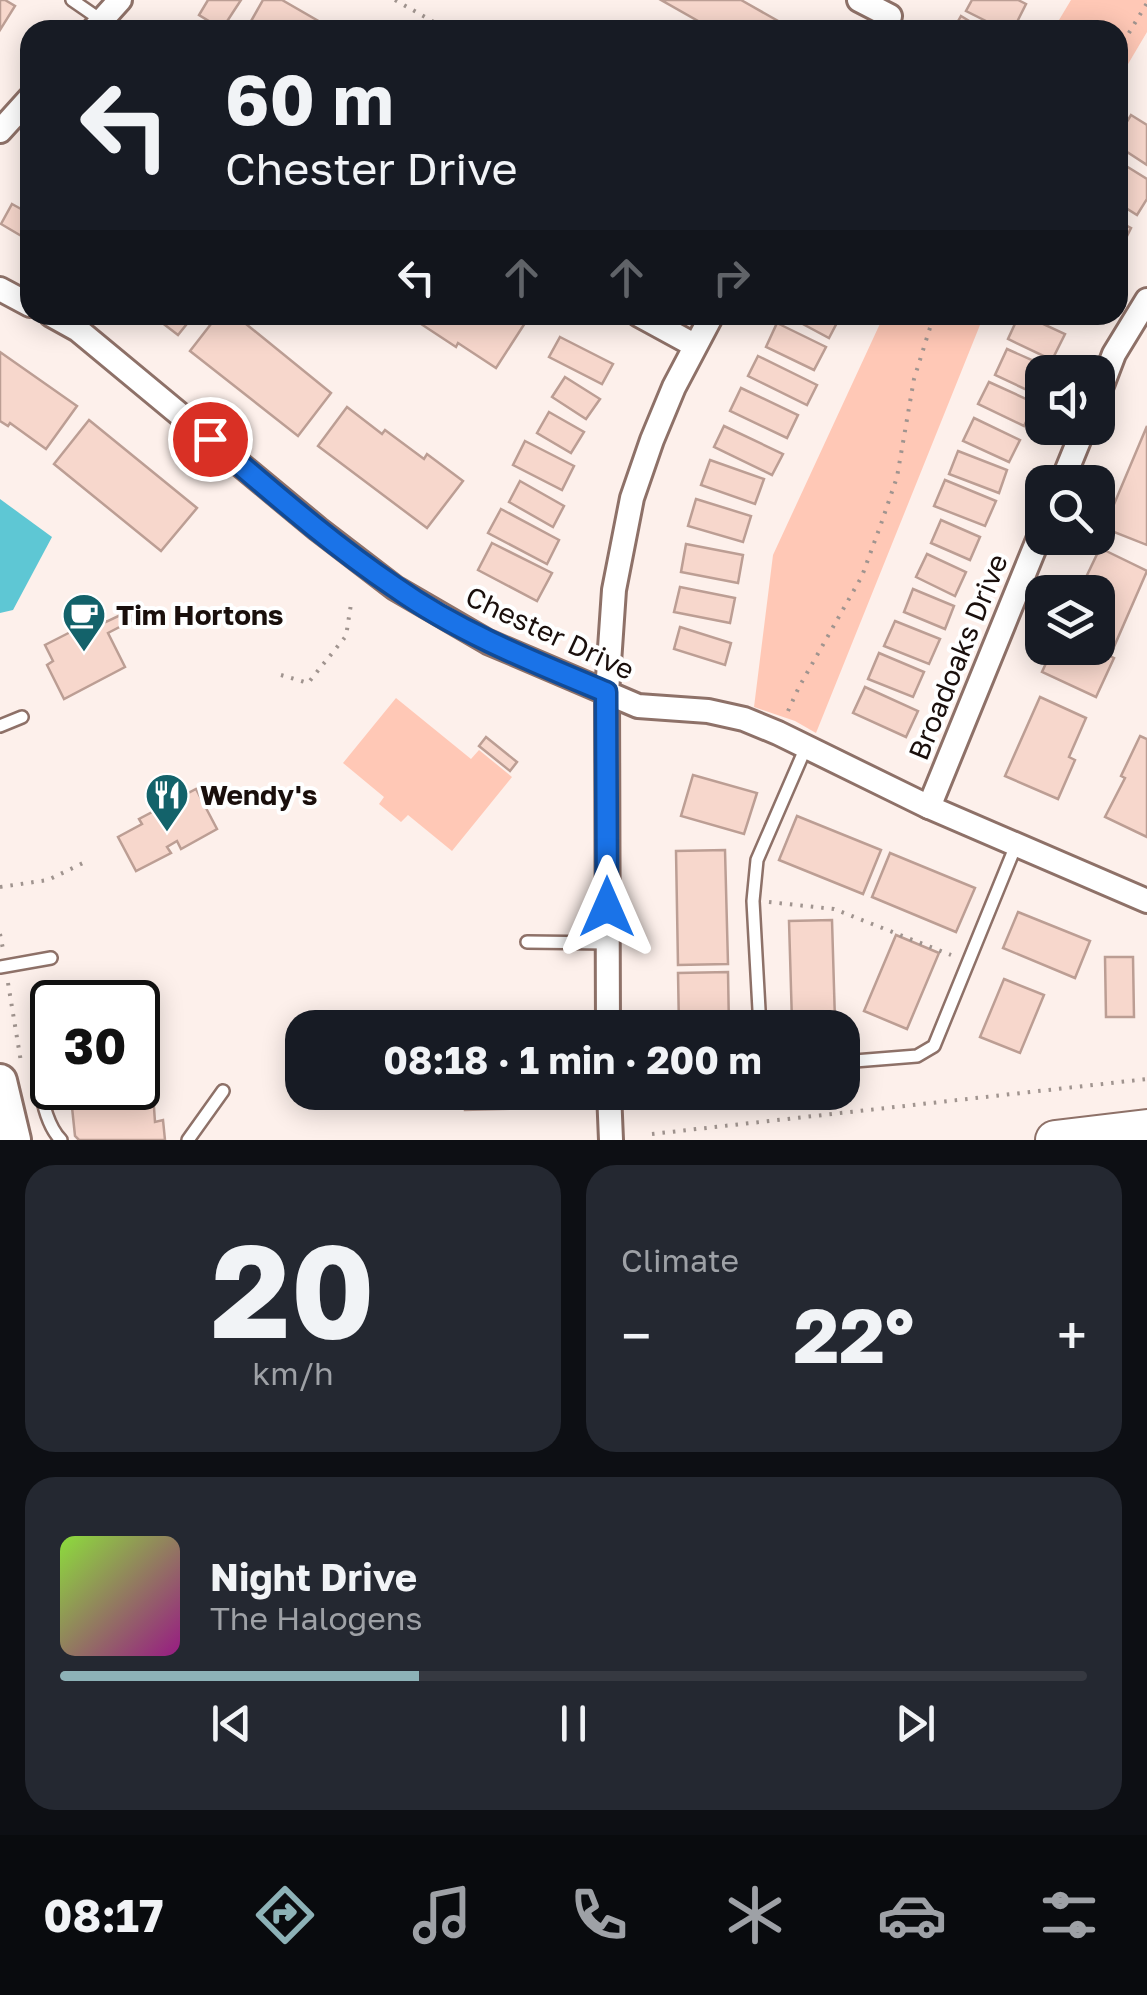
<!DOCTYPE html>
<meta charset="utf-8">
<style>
body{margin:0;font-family:"Golos Text",sans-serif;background:#242831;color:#f1f3f6;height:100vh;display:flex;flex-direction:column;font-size:38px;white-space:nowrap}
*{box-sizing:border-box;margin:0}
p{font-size:32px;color:#9ea1a6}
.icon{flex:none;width:55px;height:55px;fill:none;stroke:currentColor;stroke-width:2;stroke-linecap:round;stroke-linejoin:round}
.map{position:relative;height:1140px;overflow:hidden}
.side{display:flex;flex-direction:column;gap:25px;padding:25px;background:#0d0f14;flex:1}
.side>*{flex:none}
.banner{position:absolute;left:20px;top:20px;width:1108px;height:305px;border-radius:30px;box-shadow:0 5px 25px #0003;background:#171b24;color:#f1f3f6;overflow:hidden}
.tools{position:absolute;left:1025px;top:355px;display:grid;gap:20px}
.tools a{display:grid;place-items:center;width:90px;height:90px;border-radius:20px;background:#171b24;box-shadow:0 5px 25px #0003;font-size:50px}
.speed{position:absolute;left:30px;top:980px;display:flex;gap:20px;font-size:50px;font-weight:700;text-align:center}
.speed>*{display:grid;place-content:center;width:130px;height:130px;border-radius:50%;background:#171b24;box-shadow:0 5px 25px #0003;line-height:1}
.speed .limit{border:5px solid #111;border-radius:15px;background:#fff;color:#111}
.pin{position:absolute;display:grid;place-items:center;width:85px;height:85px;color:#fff;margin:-42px;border:5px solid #fff;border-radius:50%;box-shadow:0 2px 10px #0007}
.me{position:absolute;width:110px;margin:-55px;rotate:0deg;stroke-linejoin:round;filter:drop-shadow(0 0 8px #0008)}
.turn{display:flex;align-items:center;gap:35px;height:210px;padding:0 40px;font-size:45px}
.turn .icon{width:130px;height:130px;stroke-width:2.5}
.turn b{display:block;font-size:70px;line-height:85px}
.lanes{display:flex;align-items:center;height:95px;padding:0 40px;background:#0003;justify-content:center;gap:50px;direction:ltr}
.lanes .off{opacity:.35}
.big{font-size:75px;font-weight:700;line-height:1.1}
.side .card{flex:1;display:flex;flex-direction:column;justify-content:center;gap:15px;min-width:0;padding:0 35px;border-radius:30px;background:#242831}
.side .dial{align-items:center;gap:0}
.dial b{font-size:130px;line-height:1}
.song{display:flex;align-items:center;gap:30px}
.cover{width:120px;height:120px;border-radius:15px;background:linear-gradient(135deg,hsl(90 70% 55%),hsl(310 70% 35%))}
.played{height:10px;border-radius:5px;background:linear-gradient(90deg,#8db2b7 35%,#363941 35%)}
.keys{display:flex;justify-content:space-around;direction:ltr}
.heat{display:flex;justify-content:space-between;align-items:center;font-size:55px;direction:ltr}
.side .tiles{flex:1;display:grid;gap:25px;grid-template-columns:1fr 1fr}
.card:last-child{grid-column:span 2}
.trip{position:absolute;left:285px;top:1010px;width:575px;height:100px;border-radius:30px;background:#171b24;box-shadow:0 5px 25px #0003;font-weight:700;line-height:100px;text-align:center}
.tabs{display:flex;height:160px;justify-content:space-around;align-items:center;background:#090b0e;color:#9ea1a6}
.tabs .icon{width:70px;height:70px}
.tabs .current{color:#8db2b7}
.tabs b{font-size:45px;color:#f1f3f6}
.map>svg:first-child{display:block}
</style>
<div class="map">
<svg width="1147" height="1140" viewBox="0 0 1147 1140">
<rect width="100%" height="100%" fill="#fdf0eb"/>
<g fill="#ffc8b6">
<path d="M1071,0H1147V32L1118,81V30H1053Z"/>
<path d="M884,315H984L816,733L795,721L754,707L773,555Z"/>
<path d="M396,698L471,759L479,750L512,777L452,851L408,815L401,822L379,804L384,797L343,763Z"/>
</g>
<path fill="#5ec7d4" d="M0,499L52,537L13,610L0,613Z"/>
<g fill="#f7d7cc" stroke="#bc9e94" stroke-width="2.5">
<path d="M0,0H5L15,6L0,30Z"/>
<path d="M208,0H241L222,29L199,15Z"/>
<path d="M263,0H282L334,30H246Z"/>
<path d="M661,0H741L794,30H714Z"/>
<path d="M972,0H1018L1026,4L1013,30H1004L966,11Z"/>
<path d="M961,16L984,30H953Z"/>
<path d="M1131,115L1147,125V165L1118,146V136Z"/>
<path d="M1118,161L1147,179V199L1137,215L1118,203Z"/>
<path d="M12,204L30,214V241L1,224Z"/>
<path d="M1118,221L1131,228L1120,250L1118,249Z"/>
<path d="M152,315H194L178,335Z"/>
<path d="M218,315H235L331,393L298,436L190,351Z"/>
<path d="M423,315H513L525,323L496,368L458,343L456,347L418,322Z"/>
<path d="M786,315H841L829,338Z"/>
<path d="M1019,315H1024L1065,334L1052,360L1008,339Z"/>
<path d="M777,323L826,347L814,370L766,347Z"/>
<path d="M560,337L613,364L602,384L549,357Z"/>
<path d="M1007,349L1052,369L1051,372H1042V390L1040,396L995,375Z"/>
<path d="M0,352L77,406L46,449L10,423L8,426L0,421Z"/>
<path d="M758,356L817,385L807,405L748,376Z"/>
<path d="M565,377L600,399L586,419L552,397Z"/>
<path d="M989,382L1035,403L1024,426L978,404Z"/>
<path d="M741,388L798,415L787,438L730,411Z"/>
<path d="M347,407L382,434L385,430L424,459L427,454L463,481L427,528L318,446Z"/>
<path d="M549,412L584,432L571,453L537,433Z"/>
<path d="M974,418L1020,440L1009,462L963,441Z"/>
<path d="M89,420L197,508L161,551L54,464Z"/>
<path d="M724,426L783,454L772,475L714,447Z"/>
<path d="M1147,426V545L1104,528Z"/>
<path d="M525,441L574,466L562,490L513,465Z"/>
<path d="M958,451L1007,470L999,493L949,474Z"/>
<path d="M710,460L764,479L755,504L701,485Z"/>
<path d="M945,480L996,501L985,526L934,506Z"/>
<path d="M520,481L564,506L553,527L509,502Z"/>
<path d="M696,499L751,516L743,542L688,526Z"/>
<path d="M501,509L559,540L547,564L488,533Z"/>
<path d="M941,520L980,537L970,560L931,543Z"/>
<path d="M492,543L552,573L537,601L478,570Z"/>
<path d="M686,544L743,555L738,583L681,572Z"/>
<path d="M1100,548L1147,571L1110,656L1114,658L1096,697L1042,672L1053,648H1098V592H1079Z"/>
<path d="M927,554L966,572L955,596L916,577Z"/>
<path d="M680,587L735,598L730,623L674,612Z"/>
<path d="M913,589L954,606L945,629L904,612Z"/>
<path d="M129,611L133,620L108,633L125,667L64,699L47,665L53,661L45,645L102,616L106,622Z"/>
<path d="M895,621L940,639L929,664L884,646Z"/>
<path d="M680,627L731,643L725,665L674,649Z"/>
<path d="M879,653L924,672L913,697L868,679Z"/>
<path d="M865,687L918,711L906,737L853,713Z"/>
<path d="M1040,697L1086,718L1069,757L1075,760L1058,799L1005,776Z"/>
<path d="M1140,736L1147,739V837L1105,817L1125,778L1121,776Z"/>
<path d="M486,737L517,762L510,771L479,746Z"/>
<path d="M693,775L757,793L744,834L681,816Z"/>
<path d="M196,789L217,829L181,849L177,841L167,847L171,853L136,871L118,837L142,824L139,819Z"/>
<path d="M797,816L881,850L863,894L779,860Z"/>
<path d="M725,850L728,964L678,965L676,851Z"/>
<path d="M890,853L975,888L956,932L872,897Z"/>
<path d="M1018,912L1090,941L1075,978L1003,948Z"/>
<path d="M832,920L835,1021L792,1022L789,921Z"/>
<path d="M896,935L939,953L907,1029L864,1011Z"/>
<path d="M1105,957H1133L1134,1017H1106Z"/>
<path d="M728,972L729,1028H679L678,973Z"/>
<path d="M1004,979L1044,995L1020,1053L980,1037Z"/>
<path d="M538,1021V1028H462V1023Z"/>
<path d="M138,1074L148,1081L153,1093L155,1122L163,1120L165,1140H79L75,1136L70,1088H138Z"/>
<path d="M465,1092H540V1108L465,1110Z"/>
</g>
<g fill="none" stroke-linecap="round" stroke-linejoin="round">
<defs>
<g id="service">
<path d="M72,0L101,20"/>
<path d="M0,726L22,717"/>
<path d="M527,942L607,943"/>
<path d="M0,967L51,958"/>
<path d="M95,1002L100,995"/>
<path d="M760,1028L753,901L757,860L806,747"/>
<path d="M842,1062L917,1056L934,1046L1016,845"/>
<path d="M52,1063C50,1070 44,1079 43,1086C40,1102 50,1129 61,1140"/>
<path d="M188,1140L223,1091"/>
</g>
<g id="minor">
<path d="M859,0L890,16"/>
<path d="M93,30L120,0"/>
<path d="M0,131L30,98"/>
<path d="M0,289L30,305"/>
<path d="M51,315L78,330L318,529L395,588L488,642L638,706L708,711L744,719L778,733L929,807L1147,901"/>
<path d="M639,315L694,345"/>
<path d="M1098,396L1114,354L1147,300"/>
<path d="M1062,482L1084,428"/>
<path d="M929,807L1042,530"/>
<path d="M608,1028L607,692L614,590L632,498L652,440L674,387L712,315"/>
<path d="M609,1092L611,1140"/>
</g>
<path id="secondary" d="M0,1081L14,1140"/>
<path id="primary" d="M1055,1140L1147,1129"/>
</defs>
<use href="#service" stroke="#8e7168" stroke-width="16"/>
<use href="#minor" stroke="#8e7168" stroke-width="28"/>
<use href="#secondary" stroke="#8e7168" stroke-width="38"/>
<use href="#primary" stroke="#8e7168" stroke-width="42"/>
<g stroke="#a0948f" stroke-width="4" stroke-dasharray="2.5 8" stroke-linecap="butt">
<path d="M395,0L448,30"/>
<path d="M1118,51L1147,3"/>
<path d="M281,675L308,683L346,636L351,604L353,601"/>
<path d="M788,711L799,687L862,576L881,524L897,477L914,379L934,315"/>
<path d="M0,887L48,880L83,863"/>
<path d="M769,902L834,909L951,955"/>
<path d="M0,934L3,949"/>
<path d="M8,983L21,1062"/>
<path d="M652,1134L1147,1079"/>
</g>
<use href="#service" stroke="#fff" stroke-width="11"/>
<use href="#minor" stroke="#fff" stroke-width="22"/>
<use href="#secondary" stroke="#fff" stroke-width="32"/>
<use href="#primary" stroke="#fff" stroke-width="38"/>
</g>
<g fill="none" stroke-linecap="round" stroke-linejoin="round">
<defs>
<path id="route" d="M210,439C270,490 330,543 395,587C460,633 534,662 606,692L607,907"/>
</defs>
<use href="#route" stroke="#114b97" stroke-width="25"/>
<use href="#route" stroke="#1a73e8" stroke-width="18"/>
</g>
<defs>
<symbol id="cafe-pin" viewBox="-11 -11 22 30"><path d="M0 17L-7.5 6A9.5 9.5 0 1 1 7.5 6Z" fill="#13626a" stroke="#fff"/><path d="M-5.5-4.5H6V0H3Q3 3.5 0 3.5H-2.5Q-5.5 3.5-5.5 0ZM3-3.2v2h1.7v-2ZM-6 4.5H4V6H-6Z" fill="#fff"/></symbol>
<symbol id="restaurant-pin" viewBox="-11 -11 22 30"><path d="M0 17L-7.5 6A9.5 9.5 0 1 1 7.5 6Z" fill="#13626a" stroke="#fff"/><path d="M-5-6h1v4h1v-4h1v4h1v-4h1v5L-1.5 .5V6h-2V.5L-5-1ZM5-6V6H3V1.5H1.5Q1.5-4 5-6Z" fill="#fff"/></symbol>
</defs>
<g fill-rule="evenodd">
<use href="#cafe-pin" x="59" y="590" width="50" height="68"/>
<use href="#restaurant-pin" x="142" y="770" width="50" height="68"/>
</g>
<g text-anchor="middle" stroke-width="8" stroke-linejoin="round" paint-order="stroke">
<g font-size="28" font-weight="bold" fill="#1a0f0c" stroke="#fff" text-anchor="start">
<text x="116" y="625">Tim Hortons</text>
<text x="200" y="805">Wendy's</text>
</g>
<g font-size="28" fill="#1a0f0c" stroke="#fff">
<text transform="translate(550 633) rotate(25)" y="10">Chester Drive</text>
<text transform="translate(958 657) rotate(-68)" y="10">Broadoaks Drive</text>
</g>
</g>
</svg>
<div class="tools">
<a><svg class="icon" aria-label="sound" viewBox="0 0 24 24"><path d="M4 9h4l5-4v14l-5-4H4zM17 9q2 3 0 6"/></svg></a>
<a><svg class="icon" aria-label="search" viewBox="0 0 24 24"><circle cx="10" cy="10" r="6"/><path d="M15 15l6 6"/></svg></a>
<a><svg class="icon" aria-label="layers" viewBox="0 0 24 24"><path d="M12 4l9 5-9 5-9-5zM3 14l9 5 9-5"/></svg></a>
</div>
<div class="speed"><div class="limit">30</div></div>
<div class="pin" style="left:210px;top:439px;background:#d93025"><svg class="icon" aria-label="arrive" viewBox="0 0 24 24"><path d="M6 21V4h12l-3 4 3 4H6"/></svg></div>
<svg class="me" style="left:607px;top:907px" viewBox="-20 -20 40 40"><path d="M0-17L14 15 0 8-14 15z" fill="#1a73e8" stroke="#fff" stroke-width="4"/></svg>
<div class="trip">08:18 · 1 min · 200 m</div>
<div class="banner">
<div class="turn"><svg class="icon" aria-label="left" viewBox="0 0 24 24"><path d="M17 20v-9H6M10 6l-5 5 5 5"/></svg><div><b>60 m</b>Chester Drive</div></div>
<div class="lanes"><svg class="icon" aria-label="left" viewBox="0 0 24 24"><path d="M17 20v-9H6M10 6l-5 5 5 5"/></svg><svg class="icon off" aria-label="ahead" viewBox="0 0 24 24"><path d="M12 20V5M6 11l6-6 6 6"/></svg><svg class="icon off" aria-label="ahead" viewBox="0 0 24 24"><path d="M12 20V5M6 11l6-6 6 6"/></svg><svg class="icon off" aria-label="right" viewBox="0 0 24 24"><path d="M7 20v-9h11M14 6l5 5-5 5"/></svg></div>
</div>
</div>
<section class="side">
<div class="tiles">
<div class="card dial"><b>20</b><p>km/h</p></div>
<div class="card"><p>Climate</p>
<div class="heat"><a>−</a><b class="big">22°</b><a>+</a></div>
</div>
<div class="card">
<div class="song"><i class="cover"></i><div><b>Night Drive</b><p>The Halogens</p></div></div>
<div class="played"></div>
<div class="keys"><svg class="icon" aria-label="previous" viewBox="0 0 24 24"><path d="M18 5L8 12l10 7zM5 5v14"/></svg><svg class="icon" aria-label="pause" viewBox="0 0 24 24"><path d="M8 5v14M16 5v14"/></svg><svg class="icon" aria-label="next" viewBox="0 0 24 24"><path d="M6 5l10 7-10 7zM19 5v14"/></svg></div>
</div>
</div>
</section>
<nav class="tabs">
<b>08:17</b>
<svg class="icon current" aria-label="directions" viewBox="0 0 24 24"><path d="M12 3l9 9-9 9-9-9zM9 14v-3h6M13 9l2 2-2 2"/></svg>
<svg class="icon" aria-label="music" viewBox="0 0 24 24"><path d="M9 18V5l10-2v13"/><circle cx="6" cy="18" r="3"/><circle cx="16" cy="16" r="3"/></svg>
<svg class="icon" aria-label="phone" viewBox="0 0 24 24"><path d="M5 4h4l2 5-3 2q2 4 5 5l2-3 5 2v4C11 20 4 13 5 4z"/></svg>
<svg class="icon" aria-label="climate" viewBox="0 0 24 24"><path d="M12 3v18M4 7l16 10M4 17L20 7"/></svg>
<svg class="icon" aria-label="car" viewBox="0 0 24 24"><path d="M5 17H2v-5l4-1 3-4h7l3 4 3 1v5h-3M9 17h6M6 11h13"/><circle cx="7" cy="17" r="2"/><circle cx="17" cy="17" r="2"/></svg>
<svg class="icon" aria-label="filters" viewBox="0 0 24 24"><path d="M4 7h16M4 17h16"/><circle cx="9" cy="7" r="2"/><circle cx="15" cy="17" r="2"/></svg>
</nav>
